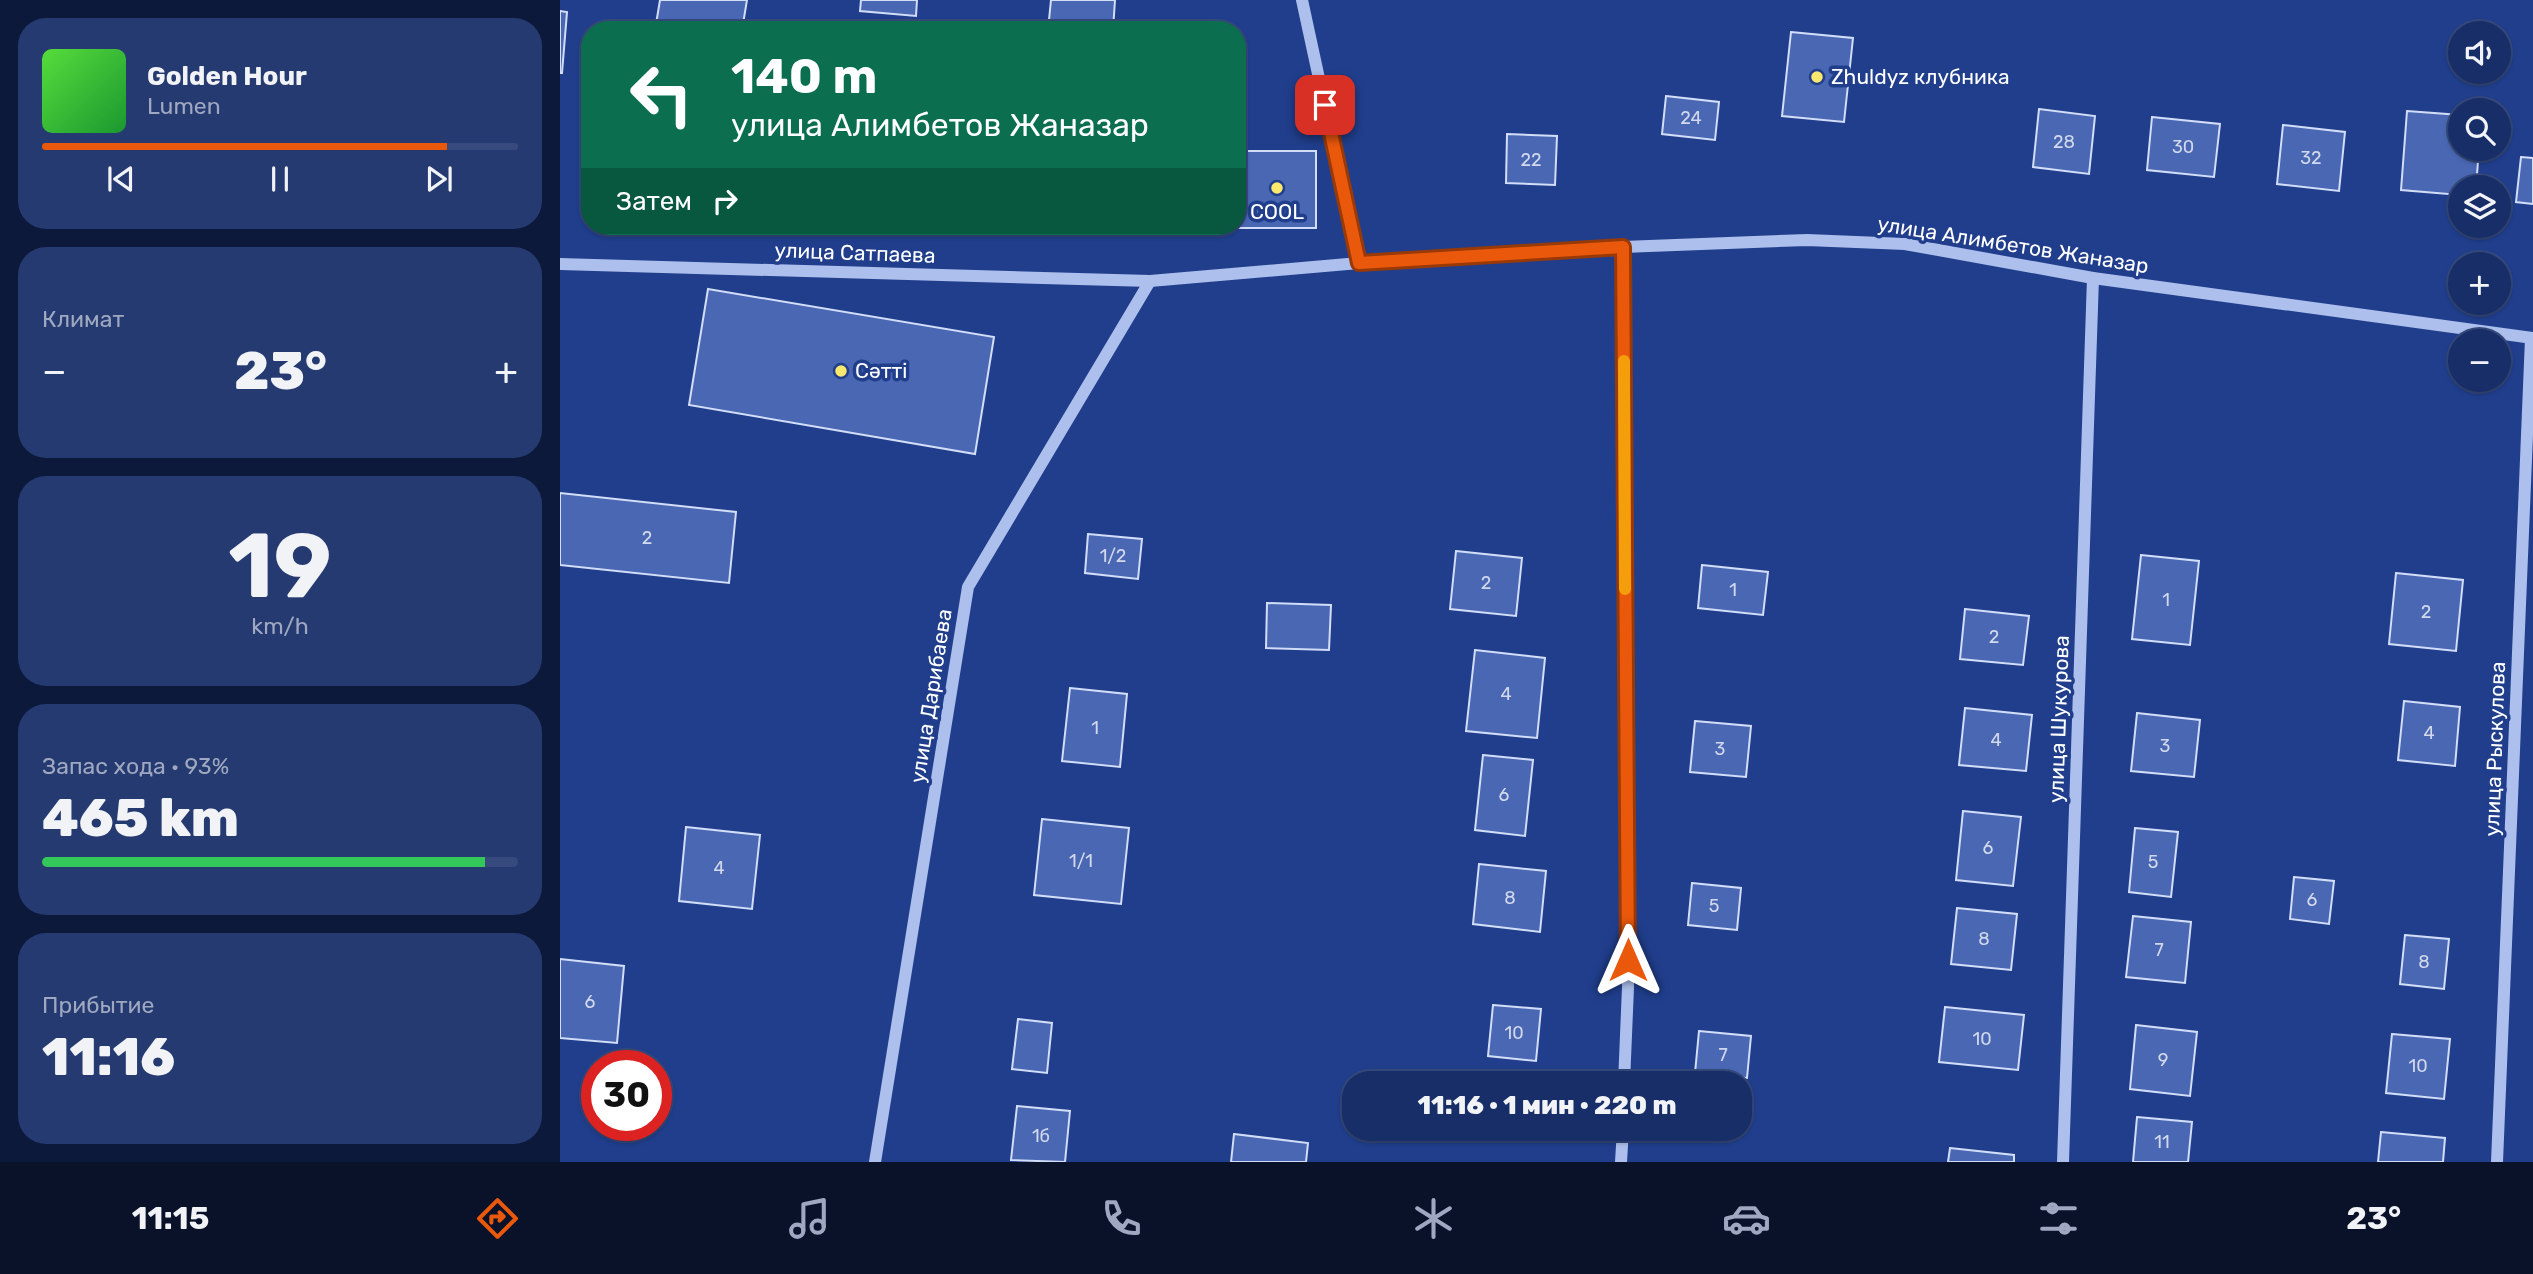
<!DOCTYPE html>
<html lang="ru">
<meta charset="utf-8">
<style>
body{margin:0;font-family:Rubik,sans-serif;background:#253a71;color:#f1f3f6;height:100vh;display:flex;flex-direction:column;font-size:26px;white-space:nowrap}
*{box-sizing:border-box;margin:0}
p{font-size:23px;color:#9fa8c0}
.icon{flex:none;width:38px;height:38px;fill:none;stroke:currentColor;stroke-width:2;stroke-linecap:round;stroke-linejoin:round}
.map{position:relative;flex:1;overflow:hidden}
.drawer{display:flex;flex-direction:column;gap:18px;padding:18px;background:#0d193a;width:560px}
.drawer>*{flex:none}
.banner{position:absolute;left:21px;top:21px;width:665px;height:214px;border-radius:28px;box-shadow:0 2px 5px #0004,0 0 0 2px #364a7d;background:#0b6e4f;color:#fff;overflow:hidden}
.fabs{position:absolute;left:1888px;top:21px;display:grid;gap:14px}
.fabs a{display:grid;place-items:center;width:63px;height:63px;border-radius:50%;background:#182e69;box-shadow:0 2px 5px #0004,0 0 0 2px #364a7d;font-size:35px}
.speed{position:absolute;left:21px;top:1050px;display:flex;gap:14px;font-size:35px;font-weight:700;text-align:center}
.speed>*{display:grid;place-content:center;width:91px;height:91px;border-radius:50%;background:#182e69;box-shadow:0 2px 5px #0004,0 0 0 2px #364a7d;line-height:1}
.speed .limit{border:10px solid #d22;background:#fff;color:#111}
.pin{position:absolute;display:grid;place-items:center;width:60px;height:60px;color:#fff;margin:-30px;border-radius:14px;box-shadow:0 4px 10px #0006}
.me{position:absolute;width:77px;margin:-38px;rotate:0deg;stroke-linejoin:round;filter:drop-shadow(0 0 5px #0008)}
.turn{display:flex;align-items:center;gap:24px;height:147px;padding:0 35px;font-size:32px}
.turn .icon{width:91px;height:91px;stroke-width:2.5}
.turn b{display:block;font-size:49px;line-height:60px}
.then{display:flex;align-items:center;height:66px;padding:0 35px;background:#0003;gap:14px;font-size:26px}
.big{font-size:52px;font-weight:800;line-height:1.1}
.drawer .tile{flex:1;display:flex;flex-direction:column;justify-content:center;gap:10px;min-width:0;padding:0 24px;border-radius:28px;background:#253a71}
.drawer .dial{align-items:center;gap:0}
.dial b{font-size:91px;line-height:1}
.song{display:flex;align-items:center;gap:21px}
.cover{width:84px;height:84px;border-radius:10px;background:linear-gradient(135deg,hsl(110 70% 55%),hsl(130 70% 35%))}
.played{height:7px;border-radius:4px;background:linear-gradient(90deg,#ea580c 85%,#364a7d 85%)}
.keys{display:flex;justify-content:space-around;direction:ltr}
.heat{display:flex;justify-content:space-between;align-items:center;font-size:38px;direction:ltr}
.charge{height:10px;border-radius:5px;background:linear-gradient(90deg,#34c759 93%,#364a7d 0)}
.trip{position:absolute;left:782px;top:1071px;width:410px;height:70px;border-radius:28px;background:#182e69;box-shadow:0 2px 5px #0004,0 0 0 2px #364a7d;font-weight:800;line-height:70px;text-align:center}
.tab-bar{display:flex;height:112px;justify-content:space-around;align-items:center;background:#0a122a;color:#9fa8c0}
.tab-bar .icon{width:49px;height:49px}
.tab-bar .current{color:#ea580c}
.tab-bar b{font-size:32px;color:#f1f3f6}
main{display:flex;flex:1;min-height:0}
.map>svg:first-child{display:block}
</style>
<main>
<section class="drawer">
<div class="tile">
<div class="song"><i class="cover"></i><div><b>Golden Hour</b><p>Lumen</p></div></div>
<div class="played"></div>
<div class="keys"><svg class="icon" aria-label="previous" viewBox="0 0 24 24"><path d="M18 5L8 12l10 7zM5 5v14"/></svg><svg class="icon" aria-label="pause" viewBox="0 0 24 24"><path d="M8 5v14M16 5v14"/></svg><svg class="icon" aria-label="next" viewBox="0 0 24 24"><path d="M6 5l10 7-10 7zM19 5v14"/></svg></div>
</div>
<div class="tile"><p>Климат</p>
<div class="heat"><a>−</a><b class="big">23°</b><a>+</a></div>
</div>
<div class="tile dial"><b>19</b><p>km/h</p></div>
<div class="tile"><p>Запас хода · 93%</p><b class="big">465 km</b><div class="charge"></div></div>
<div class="tile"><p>Прибытие</p><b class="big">11:16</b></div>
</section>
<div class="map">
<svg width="1973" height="1162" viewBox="0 0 1973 1162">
<rect width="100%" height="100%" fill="#203e8c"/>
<g fill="#4967b3" stroke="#d2ddf8" stroke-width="2">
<path d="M100,0H187L182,30H95Z"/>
<path d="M301,0H357L356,16L300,11Z"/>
<path d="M491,0H555L553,30H488Z"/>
<path d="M0,11L7,12L2,73H0Z"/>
<path d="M1231,32L1293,38L1284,122L1222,116Z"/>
<path d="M1106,96L1159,102L1155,140L1102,134Z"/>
<path d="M1479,109L1535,116L1529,174L1473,167Z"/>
<path d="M1847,111L1900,115V149H1919L1916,187H1900V195L1841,190Z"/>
<path d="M1592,117L1660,124L1654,177L1587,170Z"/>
<path d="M1723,125L1785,132L1779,191L1717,184Z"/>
<path d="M947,134L997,136L995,185L946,183Z"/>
<path d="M677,151H756V228H654V226H677Z"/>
<path d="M1961,157L1973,158V204L1956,202Z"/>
<path d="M148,289L434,337L415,454L129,405Z"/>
<path d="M0,493L176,512L169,583L0,565Z"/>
<path d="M528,534L582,539L578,579L525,573Z"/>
<path d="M896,551L962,558L956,616L890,609Z"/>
<path d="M1581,555L1639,561L1630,645L1572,639Z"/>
<path d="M1142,565L1208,572L1203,615L1138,608Z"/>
<path d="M1836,573L1903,580L1896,651L1829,644Z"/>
<path d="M707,603L771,605L769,650L706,648Z"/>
<path d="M1405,609L1469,616L1463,665L1400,659Z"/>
<path d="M915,650L985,658L977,738L906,731Z"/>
<path d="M510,688L567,694L560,767L502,761Z"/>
<path d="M1844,701L1900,707L1895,766L1838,760Z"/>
<path d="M1405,708L1472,715L1466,771L1399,765Z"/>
<path d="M1577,713L1640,720L1634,777L1571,771Z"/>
<path d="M1135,721L1191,726L1186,777L1130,772Z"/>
<path d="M923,755L973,760L965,836L915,830Z"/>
<path d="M1403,811L1461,817L1453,886L1396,880Z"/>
<path d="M482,819L569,828L561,904L474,895Z"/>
<path d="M126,827L200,835L192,909L119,901Z"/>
<path d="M1575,828L1618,832L1611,897L1569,892Z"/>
<path d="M919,864L986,871L980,932L913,924Z"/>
<path d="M1734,877L1774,881L1769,924L1730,919Z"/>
<path d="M1132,883L1181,888L1177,930L1128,925Z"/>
<path d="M1397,908L1457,914L1451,970L1391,964Z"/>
<path d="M1573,916L1631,922L1625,983L1566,977Z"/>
<path d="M1845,935L1889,939L1884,989L1840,984Z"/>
<path d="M0,959L64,966L57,1043L0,1038Z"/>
<path d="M933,1005L981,1009L976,1061L928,1056Z"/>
<path d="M1385,1007L1464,1015L1458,1070L1379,1062Z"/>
<path d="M458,1019L492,1023L487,1073L452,1069Z"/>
<path d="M1576,1025L1637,1032L1630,1096L1570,1089Z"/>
<path d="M1139,1031L1191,1036L1187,1078L1135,1073Z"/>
<path d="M1832,1034L1890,1039L1884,1099L1826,1093Z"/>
<path d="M457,1106L510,1111L505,1162L451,1160Z"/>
<path d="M1577,1117L1632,1122L1628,1162H1573Z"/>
<path d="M1821,1132L1885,1138L1883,1162H1818Z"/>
<path d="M674,1134L748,1143L746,1162H671Z"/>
<path d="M1390,1148L1454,1155V1162H1388Z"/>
</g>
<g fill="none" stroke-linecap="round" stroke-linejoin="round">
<g stroke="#adbfec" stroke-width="12">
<path d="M742,0L799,263"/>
<path d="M1063,247L1068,987L1064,1083"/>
<path d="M0,264L590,281L799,263L1063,247L1247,240L1345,244L1533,278L1973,338"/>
<path d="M315,1162L408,587L590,281"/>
<path d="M1061,1162L1063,1129"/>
<path d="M1503,1162L1533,278"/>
<path d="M1937,1162L1971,338"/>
</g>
</g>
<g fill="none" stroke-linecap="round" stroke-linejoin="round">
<defs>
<path id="route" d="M765,105L799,263L1063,247L1068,960"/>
</defs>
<use href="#route" stroke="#983908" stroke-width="18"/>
<use href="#route" stroke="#ea580c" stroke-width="12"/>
<path stroke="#f59e0b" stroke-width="12" d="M1064,361L1065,589"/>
</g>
<g fill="#f9e76e" stroke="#203e8c" stroke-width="2.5">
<circle cx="1257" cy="77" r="7"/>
<circle cx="717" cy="188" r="7"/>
<circle cx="281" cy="371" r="7"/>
</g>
<g text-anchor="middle" stroke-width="7" stroke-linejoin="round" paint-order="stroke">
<g font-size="18" fill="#d2d9ec">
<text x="1131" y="124">24</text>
<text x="1504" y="148">28</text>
<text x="1623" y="153">30</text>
<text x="1751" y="164">32</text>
<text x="971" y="166">22</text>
<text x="87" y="544">2</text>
<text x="553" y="562">1/2</text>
<text x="926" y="589">2</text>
<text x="1173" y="596">1</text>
<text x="1606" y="606">1</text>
<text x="1866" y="618">2</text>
<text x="1434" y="643">2</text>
<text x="946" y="700">4</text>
<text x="535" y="734">1</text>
<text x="1869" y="739">4</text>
<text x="1436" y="746">4</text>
<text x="1605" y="752">3</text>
<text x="1160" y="755">3</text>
<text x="944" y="801">6</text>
<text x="1428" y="854">6</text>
<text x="521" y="867">1/1</text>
<text x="1593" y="868">5</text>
<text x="159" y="874">4</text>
<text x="950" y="904">8</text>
<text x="1752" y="906">6</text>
<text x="1154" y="912">5</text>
<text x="1424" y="945">8</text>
<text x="1599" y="956">7</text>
<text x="1864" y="968">8</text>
<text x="30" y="1008">6</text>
<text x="954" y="1039">10</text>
<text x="1422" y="1045">10</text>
<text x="1163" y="1061">7</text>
<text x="1603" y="1066">9</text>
<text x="1858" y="1072">10</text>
<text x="481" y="1142">1б</text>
<text x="1602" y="1148">11</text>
</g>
<g font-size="21" fill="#fff" stroke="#203e8c" text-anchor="start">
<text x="1271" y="84">Zhuldyz клубника</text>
<text x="717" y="219" text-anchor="middle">COOL</text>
<text x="295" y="378">Сәтті</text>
</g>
<g font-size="21" fill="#fff" stroke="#203e8c">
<text transform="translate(1453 245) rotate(9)" y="7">улица Алимбетов Жаназар</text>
<text transform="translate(295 253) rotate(2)" y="7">улица Сатпаева</text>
<text transform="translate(371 696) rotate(-81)" y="7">улица Дарибаева</text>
<text transform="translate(1499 719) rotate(-88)" y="7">улица Шукурова</text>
<text transform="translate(1935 749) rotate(-88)" y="7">улица Рыскулова</text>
</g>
</g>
</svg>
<div class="fabs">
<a><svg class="icon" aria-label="sound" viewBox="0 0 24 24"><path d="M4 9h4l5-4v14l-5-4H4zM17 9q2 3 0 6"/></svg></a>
<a><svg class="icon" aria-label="search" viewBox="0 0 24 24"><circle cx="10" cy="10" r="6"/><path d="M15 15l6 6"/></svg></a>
<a><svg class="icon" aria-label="layers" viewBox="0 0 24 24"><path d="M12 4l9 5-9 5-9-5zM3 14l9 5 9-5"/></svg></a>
<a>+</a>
<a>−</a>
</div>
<div class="speed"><div class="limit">30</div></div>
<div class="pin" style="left:765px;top:105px;background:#d93025"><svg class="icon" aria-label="arrive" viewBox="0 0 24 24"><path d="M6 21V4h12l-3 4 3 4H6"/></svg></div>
<svg class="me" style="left:1068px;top:960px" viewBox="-20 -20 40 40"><path d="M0-17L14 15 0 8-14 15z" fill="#ea580c" stroke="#fff" stroke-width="4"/></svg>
<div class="trip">11:16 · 1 мин · 220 m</div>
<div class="banner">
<div class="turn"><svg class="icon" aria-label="left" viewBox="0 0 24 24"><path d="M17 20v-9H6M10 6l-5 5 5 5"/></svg><div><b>140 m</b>улица Алимбетов Жаназар</div></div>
<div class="then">Затем<svg class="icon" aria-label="right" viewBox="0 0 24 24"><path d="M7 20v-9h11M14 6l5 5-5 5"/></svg></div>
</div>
</div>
</main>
<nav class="tab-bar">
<b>11:15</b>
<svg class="icon current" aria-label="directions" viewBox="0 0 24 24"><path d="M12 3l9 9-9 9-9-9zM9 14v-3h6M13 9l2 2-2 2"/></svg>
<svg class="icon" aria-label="music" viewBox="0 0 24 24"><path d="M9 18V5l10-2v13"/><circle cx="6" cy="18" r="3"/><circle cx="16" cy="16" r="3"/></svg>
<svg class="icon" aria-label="phone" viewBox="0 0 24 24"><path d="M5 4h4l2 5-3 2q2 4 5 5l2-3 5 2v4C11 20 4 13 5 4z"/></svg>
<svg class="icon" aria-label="climate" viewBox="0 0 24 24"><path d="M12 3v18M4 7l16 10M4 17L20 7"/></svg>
<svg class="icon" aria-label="car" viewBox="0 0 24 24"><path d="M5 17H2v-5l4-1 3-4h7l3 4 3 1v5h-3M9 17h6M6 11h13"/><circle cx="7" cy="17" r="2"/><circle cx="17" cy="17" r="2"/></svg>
<svg class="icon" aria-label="filters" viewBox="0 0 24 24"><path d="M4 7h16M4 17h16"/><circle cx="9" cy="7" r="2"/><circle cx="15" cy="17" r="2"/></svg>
<b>23°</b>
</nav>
